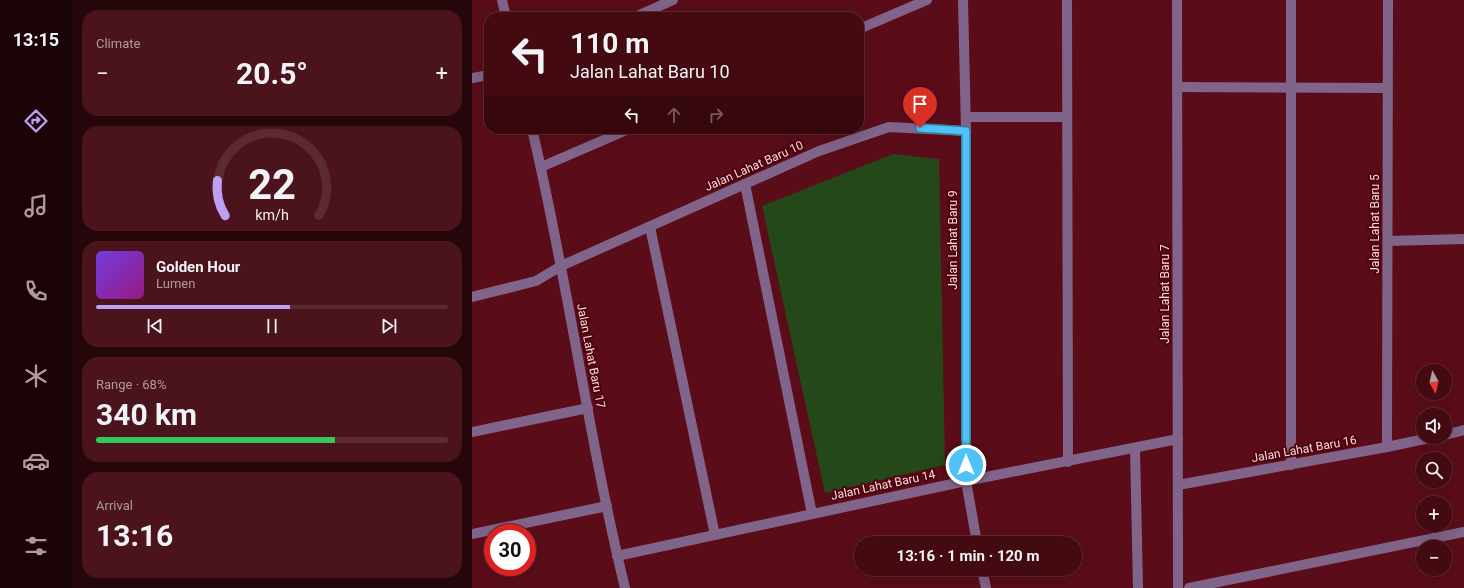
<!DOCTYPE html>
<meta charset="utf-8">
<style>
body{margin:0;font-family:Roboto,sans-serif;background:#4b131b;color:#f1f3f6;height:100vh;display:flex;flex-direction:column;font-size:15px;white-space:nowrap}
*{box-sizing:border-box;margin:0}
p{font-size:13px;color:#af9a9f}
.icon{flex:none;width:22px;height:22px;fill:none;stroke:currentColor;stroke-width:2;stroke-linecap:round;stroke-linejoin:round}
.map{position:relative;flex:1;overflow:hidden}
.drawer{display:flex;flex-direction:column;gap:10px;padding:10px;background:#25060a;width:400px}
.drawer>*{flex:none}
.banner{position:absolute;left:12px;top:12px;width:380px;height:122px;border-radius:16px;box-shadow:0 4px 16px #0002,0 0 0 1px #5c2b32;background:#440a12;color:#f1f3f6;overflow:hidden}
.needle{width:26px;rotate:172deg}
.controls{position:absolute;left:944px;top:364px;display:grid;gap:8px}
.controls a{display:grid;place-items:center;width:36px;height:36px;border-radius:50%;background:#440a12;box-shadow:0 4px 16px #0002,0 0 0 1px #5c2b32;font-size:20px}
.speed{position:absolute;left:12px;top:524px;display:flex;gap:8px;font-size:20px;font-weight:700;text-align:center}
.speed>*{display:grid;place-content:center;width:52px;height:52px;border-radius:50%;background:#440a12;box-shadow:0 4px 16px #0002,0 0 0 1px #5c2b32;line-height:1}
.speed .limit{border:6px solid #d22;background:#fff;color:#111}
.pin{position:absolute;display:grid;place-items:center;width:34px;height:34px;color:#fff;margin:-41px -17px;border-radius:50% 50% 50% 0;rotate:-45deg;box-shadow:0 0 4px #0007}
.pin .icon{rotate:45deg}
.me{position:absolute;width:44px;margin:-22px;rotate:0deg;stroke-linejoin:round;filter:drop-shadow(0 0 3px #0008)}
.turn{display:flex;align-items:center;gap:14px;height:84px;padding:0 20px;font-size:18px}
.turn .icon{width:52px;height:52px;stroke-width:2.5}
.turn b{display:block;font-size:28px;line-height:34px}
.lanes{display:flex;align-items:center;height:38px;padding:0 20px;background:#0003;justify-content:center;gap:20px;direction:ltr}
.lanes .off{opacity:.35}
.big{font-size:30px;font-weight:700;line-height:1.1}
.drawer .card{flex:1;display:flex;flex-direction:column;justify-content:center;gap:6px;min-width:0;padding:0 14px;border-radius:16px;background:#4b131b}
.drawer .dial{align-items:center;gap:0}
.dial svg{height:104px;overflow:visible;fill:none;stroke:#5c2b32;stroke-width:7;stroke-linecap:round;text-anchor:middle}
.dial text{fill:#f1f3f6;stroke:none}
.song{display:flex;align-items:center;gap:12px}
.cover{width:48px;height:48px;border-radius:6px;background:linear-gradient(135deg,hsl(260 70% 55%),hsl(310 70% 35%))}
.played{height:4px;border-radius:2px;background:linear-gradient(90deg,#bca0f2 55%,#5c2b32 55%)}
.keys{display:flex;justify-content:space-around;direction:ltr}
.heat{display:flex;justify-content:space-between;align-items:center;font-size:22px;direction:ltr}
.charge{height:6px;border-radius:3px;background:linear-gradient(90deg,#34c759 68%,#5c2b32 0)}
.trip{position:absolute;left:382px;top:536px;width:228px;height:40px;border-radius:20px;background:#440a12;box-shadow:0 4px 16px #0002,0 0 0 1px #5c2b32;font-weight:700;line-height:40px;text-align:center}
main{display:flex;flex:1;min-height:0}
.tab-bar{display:flex;flex-direction:column;width:72px;justify-content:space-around;align-items:center;background:#1b0407;color:#af9a9f}
.tab-bar .icon{width:28px;height:28px}
.tab-bar .current{color:#bca0f2}
.tab-bar b{font-size:18px;color:#f1f3f6}
.map>svg:first-child{display:block}
</style>
<main>
<nav class="tab-bar">
<b>13:15</b>
<svg class="icon current" aria-label="directions" viewBox="0 0 24 24"><path d="M12 3l9 9-9 9-9-9zM9 14v-3h6M13 9l2 2-2 2"/></svg>
<svg class="icon" aria-label="music" viewBox="0 0 24 24"><path d="M9 18V5l10-2v13"/><circle cx="6" cy="18" r="3"/><circle cx="16" cy="16" r="3"/></svg>
<svg class="icon" aria-label="phone" viewBox="0 0 24 24"><path d="M5 4h4l2 5-3 2q2 4 5 5l2-3 5 2v4C11 20 4 13 5 4z"/></svg>
<svg class="icon" aria-label="climate" viewBox="0 0 24 24"><path d="M12 3v18M4 7l16 10M4 17L20 7"/></svg>
<svg class="icon" aria-label="car" viewBox="0 0 24 24"><path d="M5 17H2v-5l4-1 3-4h7l3 4 3 1v5h-3M9 17h6M6 11h13"/><circle cx="7" cy="17" r="2"/><circle cx="17" cy="17" r="2"/></svg>
<svg class="icon" aria-label="filters" viewBox="0 0 24 24"><path d="M4 7h16M4 17h16"/><circle cx="9" cy="7" r="2"/><circle cx="15" cy="17" r="2"/></svg>
</nav>
<section class="drawer">
<div class="card"><p>Climate</p>
<div class="heat"><a>−</a><b class="big">20.5°</b><a>+</a></div>
</div>
<div class="card dial"><svg viewBox="0 0 100 80">
<path d="M14 69A42 42 0 1 1 86 69"/>
<path d="M14 69A42 42 0 0 1 8 42" stroke="#bca0f2"/>
<text x="50" y="56" font-size="32" font-weight="700">22</text>
<text x="50" y="72" font-size="11">km/h</text>
</svg></div>
<div class="card">
<div class="song"><i class="cover"></i><div><b>Golden Hour</b><p>Lumen</p></div></div>
<div class="played"></div>
<div class="keys"><svg class="icon" aria-label="previous" viewBox="0 0 24 24"><path d="M18 5L8 12l10 7zM5 5v14"/></svg><svg class="icon" aria-label="pause" viewBox="0 0 24 24"><path d="M8 5v14M16 5v14"/></svg><svg class="icon" aria-label="next" viewBox="0 0 24 24"><path d="M6 5l10 7-10 7zM19 5v14"/></svg></div>
</div>
<div class="card"><p>Range · 68%</p><b class="big">340 km</b><div class="charge"></div></div>
<div class="card"><p>Arrival</p><b class="big">13:16</b></div>
</section>
<div class="map">
<svg width="992" height="588" viewBox="0 0 992 588">
<rect width="100%" height="100%" fill="#5a0d18"/>
<path fill="#24481a" d="M421,154L467,159L473,465L353,493L290,206Z"/>
<g fill="none" stroke-linecap="round" stroke-linejoin="round">
<g stroke="#816489" stroke-width="10">
<path d="M30,0L34,17"/>
<path d="M491,0L494,131V481L505,543"/>
<path d="M595,0L596,462"/>
<path d="M705,0L706,588"/>
<path d="M819,0V465"/>
<path d="M163,17L201,0"/>
<path d="M387,29L455,0"/>
<path d="M0,78L17,75"/>
<path d="M705,87L916,88"/>
<path d="M494,117H595"/>
<path d="M60,129C96,281 116,436 153,588"/>
<path d="M69,167L157,129"/>
<path d="M273,184L340,514"/>
<path d="M178,227L243,535"/>
<path d="M916,241L992,239"/>
<path d="M0,297L64,281L89,266L347,151L417,127L494,131"/>
<path d="M0,432L116,408"/>
<path d="M973,435L992,430"/>
<path d="M915,447L916,0"/>
<path d="M663,448L666,588"/>
<path d="M706,485L915,447L962,437"/>
<path d="M0,534L135,506"/>
<path d="M145,556L494,481L706,439"/>
<path d="M510,569L514,588"/>
<path d="M717,588L992,532"/>
</g>
</g>
<g fill="none" stroke-linecap="round" stroke-linejoin="round">
<defs>
<path id="route" d="M448,128L494,131V465"/>
</defs>
<use href="#route" stroke="#337fa1" stroke-width="10"/>
<use href="#route" stroke="#4fc3f7" stroke-width="7"/>
</g>
<g text-anchor="middle" stroke-width="4" stroke-linejoin="round" paint-order="stroke">
<g font-size="12" fill="#f9dcdb" stroke="#4e000f">
<text transform="translate(282 166) rotate(-24)" y="4">Jalan Lahat Baru 10</text>
<text transform="translate(903 224) rotate(-90)" y="4">Jalan Lahat Baru 5</text>
<text transform="translate(481 240) rotate(-90)" y="4">Jalan Lahat Baru 9</text>
<text transform="translate(693 294) rotate(-90)" y="4">Jalan Lahat Baru 7</text>
<text transform="translate(119 356) rotate(79)" y="4">Jalan Lahat Baru 17</text>
<text transform="translate(832 449) rotate(-10)" y="4">Jalan Lahat Baru 16</text>
<text transform="translate(411 485) rotate(-12)" y="4">Jalan Lahat Baru 14</text>
</g>
</g>
</svg>
<div class="controls">
<a><svg class="needle" viewBox="-14 -14 28 28"><path d="M0-13l5 13h-10z" fill="#e53935"/><path d="M0 13l5-13h-10z" fill="#af9a9f"/></svg></a>
<a><svg class="icon" aria-label="sound" viewBox="0 0 24 24"><path d="M4 9h4l5-4v14l-5-4H4zM17 9q2 3 0 6"/></svg></a>
<a><svg class="icon" aria-label="search" viewBox="0 0 24 24"><circle cx="10" cy="10" r="6"/><path d="M15 15l6 6"/></svg></a>
<a>+</a>
<a>−</a>
</div>
<div class="speed"><div class="limit">30</div></div>
<div class="pin" style="left:448px;top:128px;background:#d93025"><svg class="icon" aria-label="arrive" viewBox="0 0 24 24"><path d="M6 21V4h12l-3 4 3 4H6"/></svg></div>
<svg class="me" style="left:494px;top:465px" viewBox="-20 -20 40 40"><circle r="17" fill="#4fc3f7" stroke="#fff" stroke-width="3"/><path d="M0-11L8 9 0 5-8 9z" fill="#fff"/></svg>
<div class="trip">13:16 · 1 min · 120 m</div>
<div class="banner">
<div class="turn"><svg class="icon" aria-label="left" viewBox="0 0 24 24"><path d="M17 20v-9H6M10 6l-5 5 5 5"/></svg><div><b>110 m</b>Jalan Lahat Baru 10</div></div>
<div class="lanes"><svg class="icon" aria-label="left" viewBox="0 0 24 24"><path d="M17 20v-9H6M10 6l-5 5 5 5"/></svg><svg class="icon off" aria-label="ahead" viewBox="0 0 24 24"><path d="M12 20V5M6 11l6-6 6 6"/></svg><svg class="icon off" aria-label="right" viewBox="0 0 24 24"><path d="M7 20v-9h11M14 6l5 5-5 5"/></svg></div>
</div>
</div>
</main>
